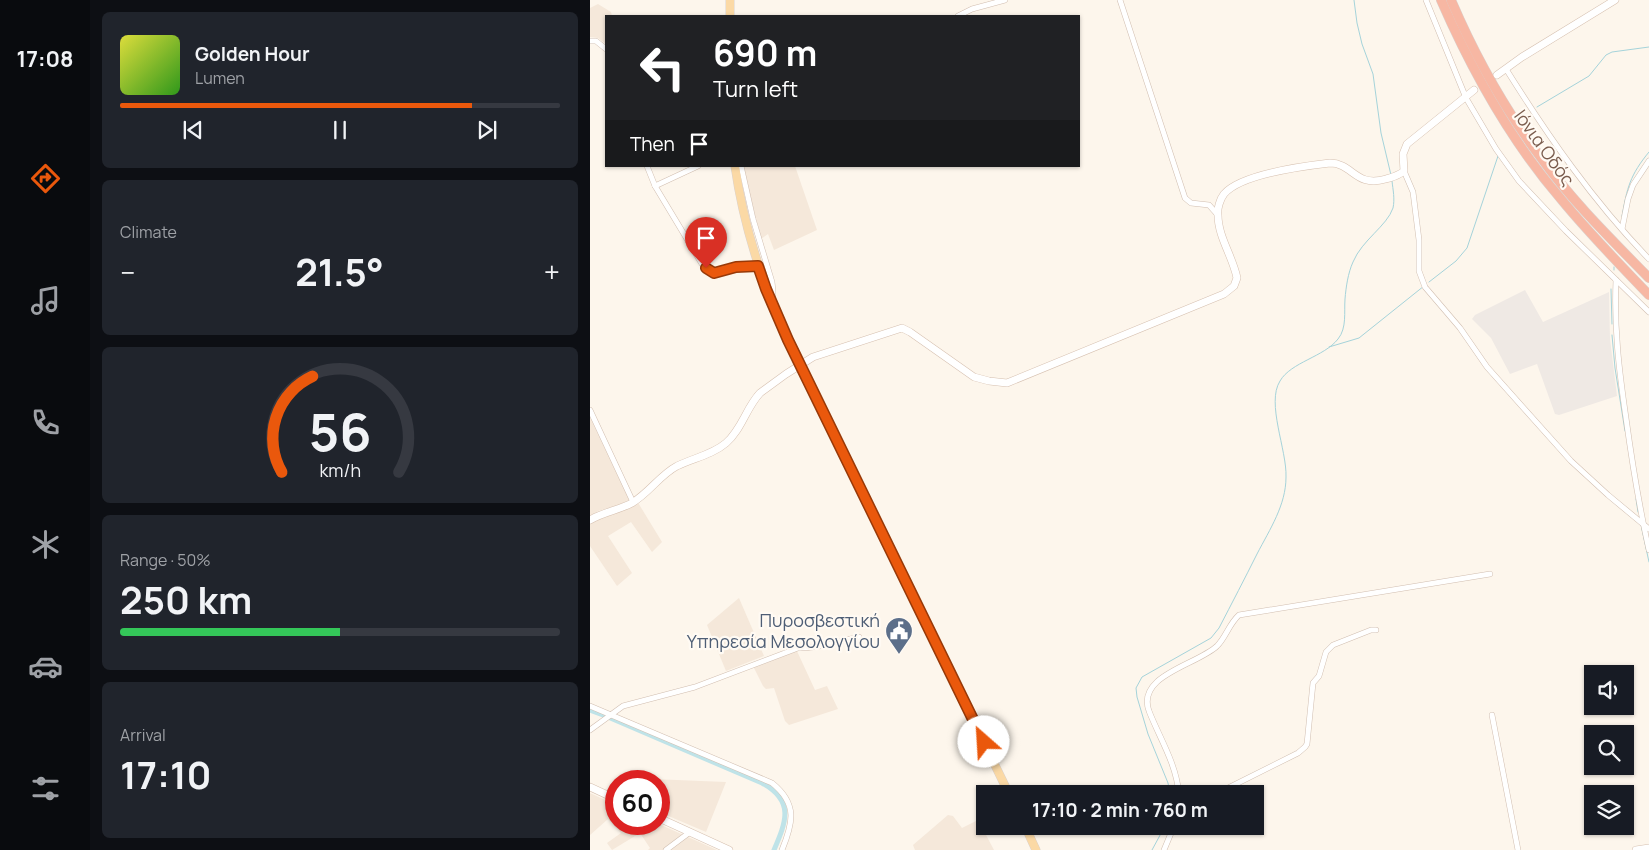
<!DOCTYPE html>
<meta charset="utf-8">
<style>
body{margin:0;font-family:Manrope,sans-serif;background:#20242c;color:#f1f3f6;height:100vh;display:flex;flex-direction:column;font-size:19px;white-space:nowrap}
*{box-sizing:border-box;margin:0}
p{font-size:16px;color:#9ea1a6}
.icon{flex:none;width:28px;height:28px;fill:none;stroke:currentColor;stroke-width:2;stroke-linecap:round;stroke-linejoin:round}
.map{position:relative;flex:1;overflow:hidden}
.details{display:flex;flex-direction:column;gap:12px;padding:12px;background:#0d0f14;width:500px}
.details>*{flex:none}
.top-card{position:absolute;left:15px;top:15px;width:475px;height:152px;border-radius:0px;box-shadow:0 1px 4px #0004;background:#202124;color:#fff;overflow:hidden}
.tools{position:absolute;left:994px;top:665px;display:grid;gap:10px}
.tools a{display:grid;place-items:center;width:50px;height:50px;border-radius:0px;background:#171b24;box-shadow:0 1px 4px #0004;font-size:25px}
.speed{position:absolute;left:15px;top:770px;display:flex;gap:10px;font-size:25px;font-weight:700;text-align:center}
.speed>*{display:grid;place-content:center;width:65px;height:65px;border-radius:50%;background:#171b24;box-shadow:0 1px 4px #0004;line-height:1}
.speed .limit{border:8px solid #d22;background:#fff;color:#111}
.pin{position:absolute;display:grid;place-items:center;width:42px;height:42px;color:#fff;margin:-51px -21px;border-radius:50% 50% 50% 0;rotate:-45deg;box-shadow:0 0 5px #0007}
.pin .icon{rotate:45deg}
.me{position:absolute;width:55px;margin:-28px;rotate:334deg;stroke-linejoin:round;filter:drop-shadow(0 0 4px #0008)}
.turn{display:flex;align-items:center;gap:18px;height:105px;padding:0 25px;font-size:22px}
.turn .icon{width:65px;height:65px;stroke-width:2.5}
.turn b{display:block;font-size:35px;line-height:42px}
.then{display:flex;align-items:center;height:48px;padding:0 25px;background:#0003;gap:10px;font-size:19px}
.big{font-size:38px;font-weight:700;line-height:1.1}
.details .tile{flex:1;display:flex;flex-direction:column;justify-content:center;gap:8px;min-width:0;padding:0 18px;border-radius:8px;background:#20242c}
.details .dial{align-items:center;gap:0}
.dial svg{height:130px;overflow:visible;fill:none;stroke:#363941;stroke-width:7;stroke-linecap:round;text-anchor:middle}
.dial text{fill:#f1f3f6;stroke:none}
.song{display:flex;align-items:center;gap:15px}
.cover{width:60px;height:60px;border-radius:8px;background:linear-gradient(135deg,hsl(60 70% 55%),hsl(110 70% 35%))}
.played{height:5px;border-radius:2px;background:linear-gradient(90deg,#ea580c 80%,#363941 80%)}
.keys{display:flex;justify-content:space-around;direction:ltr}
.heat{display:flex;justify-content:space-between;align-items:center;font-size:28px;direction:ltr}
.charge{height:8px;border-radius:4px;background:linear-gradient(90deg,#34c759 50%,#363941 0)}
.trip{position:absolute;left:386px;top:785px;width:288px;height:50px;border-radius:0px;background:#171b24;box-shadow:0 1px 4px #0004;font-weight:700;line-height:50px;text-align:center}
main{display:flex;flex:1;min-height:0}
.menu{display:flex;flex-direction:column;width:90px;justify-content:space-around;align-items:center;background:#090b0e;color:#9ea1a6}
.menu .icon{width:35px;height:35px}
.menu .selected{color:#ea580c}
.menu b{font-size:22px;color:#f1f3f6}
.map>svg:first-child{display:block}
</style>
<main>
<nav class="menu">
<b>17:08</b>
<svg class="icon selected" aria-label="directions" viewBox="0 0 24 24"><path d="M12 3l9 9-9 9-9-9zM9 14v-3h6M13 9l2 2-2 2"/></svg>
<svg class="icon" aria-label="music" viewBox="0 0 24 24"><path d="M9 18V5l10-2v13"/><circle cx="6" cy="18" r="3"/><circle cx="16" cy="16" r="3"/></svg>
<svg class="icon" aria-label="phone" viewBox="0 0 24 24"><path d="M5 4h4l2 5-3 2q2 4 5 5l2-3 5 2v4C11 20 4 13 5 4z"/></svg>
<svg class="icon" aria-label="climate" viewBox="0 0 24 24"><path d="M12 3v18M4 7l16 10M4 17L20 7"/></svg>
<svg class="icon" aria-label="car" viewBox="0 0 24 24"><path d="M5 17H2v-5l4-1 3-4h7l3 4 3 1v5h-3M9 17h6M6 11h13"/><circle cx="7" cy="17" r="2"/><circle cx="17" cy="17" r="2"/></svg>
<svg class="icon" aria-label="filters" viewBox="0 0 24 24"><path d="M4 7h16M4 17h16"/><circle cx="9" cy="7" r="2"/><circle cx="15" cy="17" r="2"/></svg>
</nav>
<section class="details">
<div class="tile">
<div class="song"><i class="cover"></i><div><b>Golden Hour</b><p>Lumen</p></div></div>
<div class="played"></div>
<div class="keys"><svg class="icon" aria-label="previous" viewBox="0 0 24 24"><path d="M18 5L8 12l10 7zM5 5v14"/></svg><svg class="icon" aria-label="pause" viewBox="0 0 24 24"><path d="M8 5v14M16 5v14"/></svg><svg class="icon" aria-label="next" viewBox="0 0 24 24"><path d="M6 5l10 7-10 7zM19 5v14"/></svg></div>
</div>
<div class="tile"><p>Climate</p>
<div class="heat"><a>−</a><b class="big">21.5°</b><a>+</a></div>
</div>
<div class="tile dial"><svg viewBox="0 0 100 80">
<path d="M14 69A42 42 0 1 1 86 69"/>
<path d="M14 69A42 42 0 0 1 33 10" stroke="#ea580c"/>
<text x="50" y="56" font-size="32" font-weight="700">56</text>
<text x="50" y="72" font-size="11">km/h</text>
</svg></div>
<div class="tile"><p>Range · 50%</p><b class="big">250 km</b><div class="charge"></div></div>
<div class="tile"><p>Arrival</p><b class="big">17:10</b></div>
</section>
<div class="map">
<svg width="1059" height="850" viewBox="0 0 1059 850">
<rect width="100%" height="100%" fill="#fdf6ec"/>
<g fill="#f5e8da">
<path d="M8,4L21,12L22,16H16V44L8,38L0,37V8Z"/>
<path d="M153,166H205L227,230L184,250L178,234L171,239Z"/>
<path d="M0,412L40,499L29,505L8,511L0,516Z"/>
<path d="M47,501L72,542L62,552L41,522L18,536L42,573L27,586L0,546V524L3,520Z"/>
<path d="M149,598L174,656L136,671L117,625Z"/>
<path d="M206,649L225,690L237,686L248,709L199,725L195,721L184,688L176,689L173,686L163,666Z"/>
<path d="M62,779L136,782L116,832L69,812V781H61Z"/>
<path d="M0,793L26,805V824H69L127,850H58L60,848L50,833L22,850L17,843L31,833L18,819L0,835Z"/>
<path d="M358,815L363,816L372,828L388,820L404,850H325L323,845Z"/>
</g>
<path fill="#efe9e4" d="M935,290L953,322L1019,292L1020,339L1027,396L969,415L965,414L947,364L920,374L901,338L882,319L885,315Z"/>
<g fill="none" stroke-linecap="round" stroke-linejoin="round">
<g stroke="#a5d3da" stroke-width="1">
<path d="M764,0L767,23L772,44L783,74L791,133L801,175"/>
<path d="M947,107L999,76L1016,55L1022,52L1059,47"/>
<path d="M1032,216C1037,188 1040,175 1059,152"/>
<path d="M1024,270V267"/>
<path d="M839,282L866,261L877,248L908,156"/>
<path d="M1021,289L1022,324"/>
<path d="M1022,335L1025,368L1035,431"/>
<path d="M739,347L769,338L834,286"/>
<path d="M1046,499L1048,512"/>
<path d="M1051,525L1059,562"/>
<path d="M580,794L578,783L558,734L547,697L546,688L552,677L621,638L629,628C642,603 655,578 667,554C680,529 696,505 696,477C697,450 676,403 690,381C701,362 734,357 748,339C757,328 754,312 755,299C756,287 758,273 763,262C772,240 797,226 803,208C805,199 803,190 802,181"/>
<path d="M562,850L575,826"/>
</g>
<g stroke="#bfe3e8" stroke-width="5">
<path d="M0,710L13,715"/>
<path d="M18,717L172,783C205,801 196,822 184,850"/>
</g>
<defs>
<g id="street">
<path d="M530,0L595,198L601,203L619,205L627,214"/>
<path d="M836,0L876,98L906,149L929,181L976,231L1059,312"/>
<path d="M368,16L382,9L415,0"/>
<path d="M0,41H6L16,49"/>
<path d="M916,69C958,136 1003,201 1059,259"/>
<path d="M57,166L65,186L108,166"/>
<path d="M151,166L163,219L182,282L183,291V302"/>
<path d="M814,171L823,192L829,240V271L835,287L870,328L897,367L981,461L1018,495L1059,529"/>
<path d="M65,186L112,264L120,272L123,273L146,267L168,266"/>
<path d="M1032,229L1038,199L1043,185L1059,161"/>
<path d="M1026,280C1024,328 1029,370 1036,418C1042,462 1049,506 1059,550"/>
<path d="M0,410L43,502"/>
<path d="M0,706L182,783C208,804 203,823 192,850"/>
<path d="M902,715L928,850"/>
<path d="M0,730L33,706L105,687L208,648C230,648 247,642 269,637"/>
<path d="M589,794C586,763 570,739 559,711C546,675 607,665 627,646C636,637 639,624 649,615L900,574"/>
<path d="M626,794L708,753L715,747L717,744L723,683L729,676L736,652L743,645L781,630H786"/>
<path d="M76,850L100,832"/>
<path d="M574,850L584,826"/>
</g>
<g id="secondary">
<path d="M907,75L932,57L1025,0"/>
<path d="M0,520C13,512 29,510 42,503C60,492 70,475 87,466C103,458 122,455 136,443C152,429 156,408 170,393L196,374L223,357L312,328L320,332L384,377L399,381L417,383L634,294L644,286L647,278C643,257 628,237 628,215C627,209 630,199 634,194C651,174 714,166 740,163C763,163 765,188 796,179C803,177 808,176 814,171L813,154L817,144L884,90"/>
<path d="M0,787L26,799"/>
<path d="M69,818L139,850"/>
<path d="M1046,850L1059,848"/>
</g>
<g id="primary">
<path d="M140,16V0"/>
<path d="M145,166C152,216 167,266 186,313L419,794"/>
<path d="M435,826L446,850"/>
</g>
<g id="highway">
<path d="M851,0C882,71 920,140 971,199C998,232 1029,264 1059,295"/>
<path d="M861,0C885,56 915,110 952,159C983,202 1022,240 1059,278"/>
</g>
</defs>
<use href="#street" stroke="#d1beb0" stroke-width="6"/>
<use href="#secondary" stroke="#d6c0b0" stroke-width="8"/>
<use href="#primary" stroke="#dad1cd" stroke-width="9"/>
<use href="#highway" stroke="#dad1cd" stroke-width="10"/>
<use href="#street" stroke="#fff" stroke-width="5"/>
<use href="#secondary" stroke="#fff" stroke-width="7"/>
<use href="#primary" stroke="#fbd9a5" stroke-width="8"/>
<use href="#highway" stroke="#f7b7a3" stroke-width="9"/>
</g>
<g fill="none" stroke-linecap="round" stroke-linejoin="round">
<defs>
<path id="route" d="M116,268L124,273L146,267L168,266L176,289L198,340L394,742"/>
</defs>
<use href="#route" stroke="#983908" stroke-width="12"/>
<use href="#route" stroke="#ea580c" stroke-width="9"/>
</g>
<defs>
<symbol id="civic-pin" viewBox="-11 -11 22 30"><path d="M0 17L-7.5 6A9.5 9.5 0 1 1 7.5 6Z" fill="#5c6f8a" stroke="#fffaf3"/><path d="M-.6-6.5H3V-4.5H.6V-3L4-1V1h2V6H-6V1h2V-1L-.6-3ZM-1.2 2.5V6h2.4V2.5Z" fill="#fff"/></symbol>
</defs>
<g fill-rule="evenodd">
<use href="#civic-pin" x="293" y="615" width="32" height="43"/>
</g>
<g text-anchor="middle" stroke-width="4.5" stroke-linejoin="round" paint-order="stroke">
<g font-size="18" fill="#7a5c4d" stroke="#fffaf3">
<text transform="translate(954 148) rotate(54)" y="6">Ιόνια Οδός</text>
</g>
<g font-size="18" fill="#4e5e75" stroke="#fffaf3" text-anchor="end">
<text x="290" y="627">Πυροσβεστική<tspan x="290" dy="21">Υπηρεσία Μεσολογγίου</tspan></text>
</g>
</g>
</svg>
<div class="tools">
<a><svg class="icon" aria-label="sound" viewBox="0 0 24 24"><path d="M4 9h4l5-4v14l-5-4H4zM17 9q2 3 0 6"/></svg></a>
<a><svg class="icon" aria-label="search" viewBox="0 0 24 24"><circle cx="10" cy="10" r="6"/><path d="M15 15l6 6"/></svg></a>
<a><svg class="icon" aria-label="layers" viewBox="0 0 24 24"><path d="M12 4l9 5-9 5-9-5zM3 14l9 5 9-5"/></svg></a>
</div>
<div class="speed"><div class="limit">60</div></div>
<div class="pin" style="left:116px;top:268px;background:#d93025"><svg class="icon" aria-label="arrive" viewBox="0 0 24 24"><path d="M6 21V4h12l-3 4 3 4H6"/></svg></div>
<svg class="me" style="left:394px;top:742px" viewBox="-20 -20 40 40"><circle r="19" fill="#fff"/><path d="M0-13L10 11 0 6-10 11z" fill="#ea580c"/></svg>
<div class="trip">17:10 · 2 min · 760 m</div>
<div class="top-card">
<div class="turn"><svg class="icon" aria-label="left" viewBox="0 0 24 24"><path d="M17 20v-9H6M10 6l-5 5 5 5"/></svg><div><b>690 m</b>Turn left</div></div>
<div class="then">Then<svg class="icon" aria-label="arrive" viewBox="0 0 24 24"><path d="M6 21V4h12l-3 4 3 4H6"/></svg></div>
</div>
</div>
</main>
